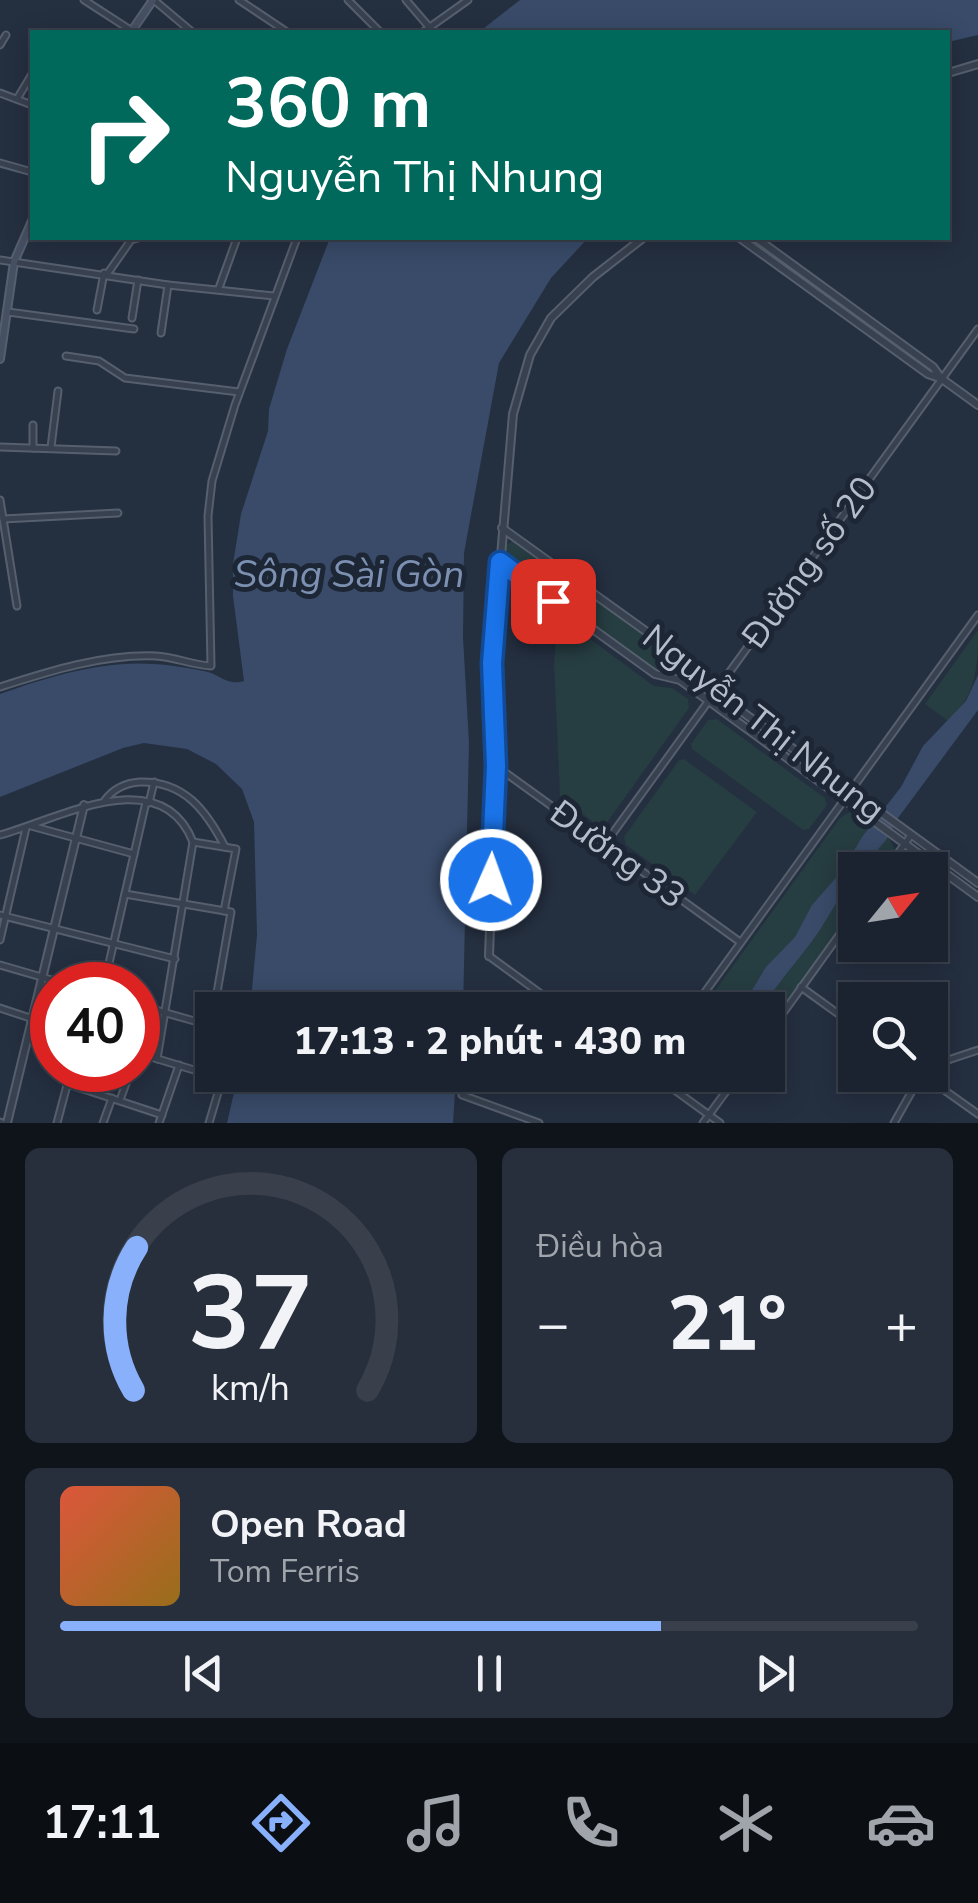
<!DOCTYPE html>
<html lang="vi">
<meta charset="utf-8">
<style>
body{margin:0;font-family:"Nunito Sans",sans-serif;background:#282f3c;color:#f1f3f6;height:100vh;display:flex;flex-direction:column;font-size:38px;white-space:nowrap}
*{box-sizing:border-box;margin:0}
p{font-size:32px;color:#a0a4ab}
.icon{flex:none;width:55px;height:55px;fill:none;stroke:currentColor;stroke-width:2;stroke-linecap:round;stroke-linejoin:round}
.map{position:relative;height:1123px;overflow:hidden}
.panel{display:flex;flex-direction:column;gap:25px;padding:25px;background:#0f131a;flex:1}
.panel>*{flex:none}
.banner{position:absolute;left:30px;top:30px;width:920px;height:210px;border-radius:0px;box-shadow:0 5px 25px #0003,0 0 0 2px #39404c;background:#00695c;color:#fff;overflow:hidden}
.needle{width:65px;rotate:60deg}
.fabs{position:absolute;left:838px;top:852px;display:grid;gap:20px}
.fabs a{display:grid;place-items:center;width:110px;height:110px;border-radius:0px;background:#1b2330;box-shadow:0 5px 25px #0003,0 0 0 2px #39404c;font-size:50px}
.speed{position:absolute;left:30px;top:962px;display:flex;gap:20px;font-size:50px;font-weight:700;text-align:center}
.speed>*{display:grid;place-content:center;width:130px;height:130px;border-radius:50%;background:#1b2330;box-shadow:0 5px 25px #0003,0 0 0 2px #39404c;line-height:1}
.speed .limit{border:15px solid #d22;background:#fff;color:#111}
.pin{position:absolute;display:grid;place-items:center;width:85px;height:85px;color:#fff;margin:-42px;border-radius:20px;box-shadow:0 5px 15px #0006}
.me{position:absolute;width:110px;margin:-55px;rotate:2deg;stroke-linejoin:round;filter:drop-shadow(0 0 8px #0008)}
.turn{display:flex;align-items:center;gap:35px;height:210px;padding:0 30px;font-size:45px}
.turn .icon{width:130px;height:130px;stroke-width:2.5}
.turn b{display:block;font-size:70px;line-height:85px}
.big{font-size:75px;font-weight:800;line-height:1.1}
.panel .tile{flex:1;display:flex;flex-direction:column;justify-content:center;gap:15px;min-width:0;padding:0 35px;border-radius:15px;background:#282f3c}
.panel .dial{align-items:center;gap:0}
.dial svg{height:260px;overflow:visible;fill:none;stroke:#39404c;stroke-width:7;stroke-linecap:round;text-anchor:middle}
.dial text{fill:#f1f3f6;stroke:none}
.song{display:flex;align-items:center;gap:30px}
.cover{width:120px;height:120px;border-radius:15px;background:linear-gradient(135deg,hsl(10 70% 55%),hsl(40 70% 35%))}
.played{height:10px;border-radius:5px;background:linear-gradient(90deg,#89b0fb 70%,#39404c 70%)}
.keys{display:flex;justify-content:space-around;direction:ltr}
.heat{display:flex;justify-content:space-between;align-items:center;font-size:55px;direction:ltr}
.panel .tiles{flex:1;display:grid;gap:25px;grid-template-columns:1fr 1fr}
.tile:last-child{grid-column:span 2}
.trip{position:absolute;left:195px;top:992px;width:590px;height:100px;border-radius:0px;background:#1b2330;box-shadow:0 5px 25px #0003,0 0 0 2px #39404c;font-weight:800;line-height:100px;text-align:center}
.menu{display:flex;height:160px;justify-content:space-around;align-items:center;background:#0b0e13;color:#a0a4ab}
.menu .icon{width:70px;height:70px}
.menu .current{color:#89b0fb}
.menu b{font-size:45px;color:#f1f3f6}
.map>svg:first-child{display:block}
</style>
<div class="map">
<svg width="978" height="1123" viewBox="0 0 978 1123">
<rect width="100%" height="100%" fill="#242f40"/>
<g fill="#263d41">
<path d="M512,541L669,652L680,671L693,683L676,674L656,670L509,564L505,558L506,545Z"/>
<path d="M563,619L654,686L672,688L688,699L689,708L606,824L597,825L560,796L554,665L557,621Z"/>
<path d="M978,630C978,666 977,695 948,721L925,704Z"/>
<path d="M717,719L825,798L827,805L809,829L803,830L692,749L691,744L708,720Z"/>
<path d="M684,759L757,812L695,895L626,845L624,837L679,760Z"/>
<path d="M849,812C866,815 892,835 895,851L881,870H855V907L768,1028V1010H701L840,818Z"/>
</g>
<g fill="#394b69">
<path d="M520,0H978V35L948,42V32H479Z"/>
<path d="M330,238H588L551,278L499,363L464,553L463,637L469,743L463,1010H250L257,935L254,822L242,789L216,764L187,749L144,743L123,748L0,797V694C47,677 103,660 154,664C171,665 191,668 208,672C221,676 229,686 244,681L233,596V564L241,514L268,431L269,409L287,349Z"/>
<path d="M978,675V710L898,818L886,840L860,870H855V876C839,895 829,917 815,937C797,962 777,983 761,1010H740L766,967L795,937L812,905L842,871L862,837L901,787L923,746L966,701Z"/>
<path d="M238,1075H456L453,1123H227Z"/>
</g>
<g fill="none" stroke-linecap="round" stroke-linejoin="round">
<defs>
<g id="minor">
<path d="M84,0L132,31"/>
<path d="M154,0L192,32"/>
<path d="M239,0L287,32"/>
<path d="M348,0L380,32"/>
<path d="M406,0L430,28"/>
<path d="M423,32L468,0"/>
<path d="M0,45L6,35"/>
<path d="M0,93L32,105"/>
<path d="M17,99L32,74"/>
<path d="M0,163L32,172"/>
<path d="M0,260L168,285L274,296"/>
<path d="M108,273L131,240L138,238"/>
<path d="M219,288L237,238"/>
<path d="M97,310L104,273"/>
<path d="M8,312L134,329"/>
<path d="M132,318L138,280"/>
<path d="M161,333L168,285"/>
<path d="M66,356L99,361L125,378L239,392"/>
<path d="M33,425V448"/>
<path d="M0,447L116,451"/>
<path d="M51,447L58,391"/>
<path d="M0,500L17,606"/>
<path d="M3,519L118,513"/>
<path d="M0,687C50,671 103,654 156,656C175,657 192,665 211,666L208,516L212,481L235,405L297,238"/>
<path d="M496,766L740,942"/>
<path d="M105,800C114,788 125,783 140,782C184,781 206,810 225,847"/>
<path d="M149,803L154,782"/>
<path d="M31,826L134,854"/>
<path d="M0,835C56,820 161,760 193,842"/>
<path d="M193,842L236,849L224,911"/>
<path d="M605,844L978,329"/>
<path d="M886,870L911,835"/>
<path d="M125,894L231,912L214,1010"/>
<path d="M0,915L175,959"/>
<path d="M0,940L26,828"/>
<path d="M489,956L563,1010"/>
<path d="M0,965L69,985"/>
<path d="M104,985L146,802"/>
<path d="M801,987L855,1026"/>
<path d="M138,1005L212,1026V1021"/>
<path d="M0,1008L33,1019"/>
<path d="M692,1010L978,615"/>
<path d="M33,1022L52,1027"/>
<path d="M768,1034L855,913"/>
<path d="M138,1053L217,1077L220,1086L209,1123"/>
<path d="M157,1059L193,842"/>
<path d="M930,1066L978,1050"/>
<path d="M463,1075L462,1095L539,1123"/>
<path d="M654,1075L720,1123"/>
<path d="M923,1075L978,1114"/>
<path d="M68,1084L162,1115"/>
<path d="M120,1100L131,1070"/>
<path d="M0,1122L2,1123"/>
<path d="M57,1123L71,1070"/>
<path d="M103,1123L112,1098"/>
<path d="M159,1123L179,1065"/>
<path d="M703,1123L738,1075"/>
<path d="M894,1123L921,1075"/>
</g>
<g id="tertiary">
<path d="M948,73L978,64"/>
<path d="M740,238L928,374L942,379L978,405"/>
<path d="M756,238L933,367L941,378"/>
<path d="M502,528L672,650L686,671L978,883"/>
<path d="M500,562L655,674L680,680L978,897"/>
<path d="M489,956L496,766L492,663L513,414L530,355L551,318L593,277L643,238"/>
<path d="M7,1123L84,805"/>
</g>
<g id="secondary">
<path d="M131,32L153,0"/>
<path d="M0,359L14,262L32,221"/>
</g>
</defs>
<use href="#minor" stroke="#565f6d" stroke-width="9"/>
<use href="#tertiary" stroke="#565f6d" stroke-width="10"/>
<use href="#secondary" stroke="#565f6d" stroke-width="10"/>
<use href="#minor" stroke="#384150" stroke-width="5"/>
<use href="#tertiary" stroke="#384150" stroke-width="6"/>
<use href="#secondary" stroke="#465063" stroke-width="6"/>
</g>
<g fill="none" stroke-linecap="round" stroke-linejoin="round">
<defs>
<path id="route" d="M491,880L496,766L492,663L500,562L553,601"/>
</defs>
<use href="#route" stroke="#114b97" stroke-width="25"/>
<use href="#route" stroke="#1a73e8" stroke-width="18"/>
</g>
<g text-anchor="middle" stroke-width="10" stroke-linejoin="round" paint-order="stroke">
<g font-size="35" fill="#b5bcca" stroke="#1d2635">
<text transform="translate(809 562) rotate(-54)" y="12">Đường số 20</text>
<text transform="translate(764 723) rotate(38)" y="12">Nguyễn Thị Nhung</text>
<text transform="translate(618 854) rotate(36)" y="12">Đường 33</text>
</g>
<g font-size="38" font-style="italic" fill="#7c90b2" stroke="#1d2635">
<text x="349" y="587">Sông Sài Gòn</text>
</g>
</g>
</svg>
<div class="fabs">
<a><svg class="needle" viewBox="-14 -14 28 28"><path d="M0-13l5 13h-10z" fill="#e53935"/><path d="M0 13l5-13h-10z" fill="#a0a4ab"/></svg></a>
<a><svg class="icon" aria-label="search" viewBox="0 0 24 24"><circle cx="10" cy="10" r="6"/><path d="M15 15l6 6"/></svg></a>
</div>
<div class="speed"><div class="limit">40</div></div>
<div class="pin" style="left:553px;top:601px;background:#d93025"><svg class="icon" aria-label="arrive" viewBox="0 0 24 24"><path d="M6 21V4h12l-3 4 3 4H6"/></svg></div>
<svg class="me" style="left:491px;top:880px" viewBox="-20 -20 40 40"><circle r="17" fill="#1a73e8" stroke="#fff" stroke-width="3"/><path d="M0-11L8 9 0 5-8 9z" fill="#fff"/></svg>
<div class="trip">17:13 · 2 phút · 430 m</div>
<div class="banner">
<div class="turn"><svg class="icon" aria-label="right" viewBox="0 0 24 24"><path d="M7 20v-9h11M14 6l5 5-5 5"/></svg><div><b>360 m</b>Nguyễn Thị Nhung</div></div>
</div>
</div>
<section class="panel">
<div class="tiles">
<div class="tile dial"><svg viewBox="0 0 100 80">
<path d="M14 69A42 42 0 1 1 86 69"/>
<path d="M14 69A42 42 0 0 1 15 25" stroke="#89b0fb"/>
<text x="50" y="56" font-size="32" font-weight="700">37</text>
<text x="50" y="72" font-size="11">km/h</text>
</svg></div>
<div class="tile"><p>Điều hòa</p>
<div class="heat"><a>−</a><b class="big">21°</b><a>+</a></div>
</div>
<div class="tile">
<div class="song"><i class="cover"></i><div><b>Open Road</b><p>Tom Ferris</p></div></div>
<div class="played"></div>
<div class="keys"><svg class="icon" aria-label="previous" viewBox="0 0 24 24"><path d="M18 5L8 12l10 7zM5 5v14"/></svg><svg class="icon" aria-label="pause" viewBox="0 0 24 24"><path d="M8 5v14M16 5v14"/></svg><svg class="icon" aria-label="next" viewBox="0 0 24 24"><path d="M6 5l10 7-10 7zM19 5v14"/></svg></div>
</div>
</div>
</section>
<nav class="menu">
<b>17:11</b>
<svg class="icon current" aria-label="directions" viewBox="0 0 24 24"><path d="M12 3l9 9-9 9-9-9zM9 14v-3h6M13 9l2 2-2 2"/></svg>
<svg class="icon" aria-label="music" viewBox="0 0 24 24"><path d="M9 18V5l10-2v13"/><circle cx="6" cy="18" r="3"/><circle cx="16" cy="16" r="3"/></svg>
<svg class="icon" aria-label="phone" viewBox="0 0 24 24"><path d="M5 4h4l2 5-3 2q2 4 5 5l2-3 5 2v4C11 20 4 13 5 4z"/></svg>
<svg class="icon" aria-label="climate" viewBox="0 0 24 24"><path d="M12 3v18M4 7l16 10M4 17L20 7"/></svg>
<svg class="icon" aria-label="car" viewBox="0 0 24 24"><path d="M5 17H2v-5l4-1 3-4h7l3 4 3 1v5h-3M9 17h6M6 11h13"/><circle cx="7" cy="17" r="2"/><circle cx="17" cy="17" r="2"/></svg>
</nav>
